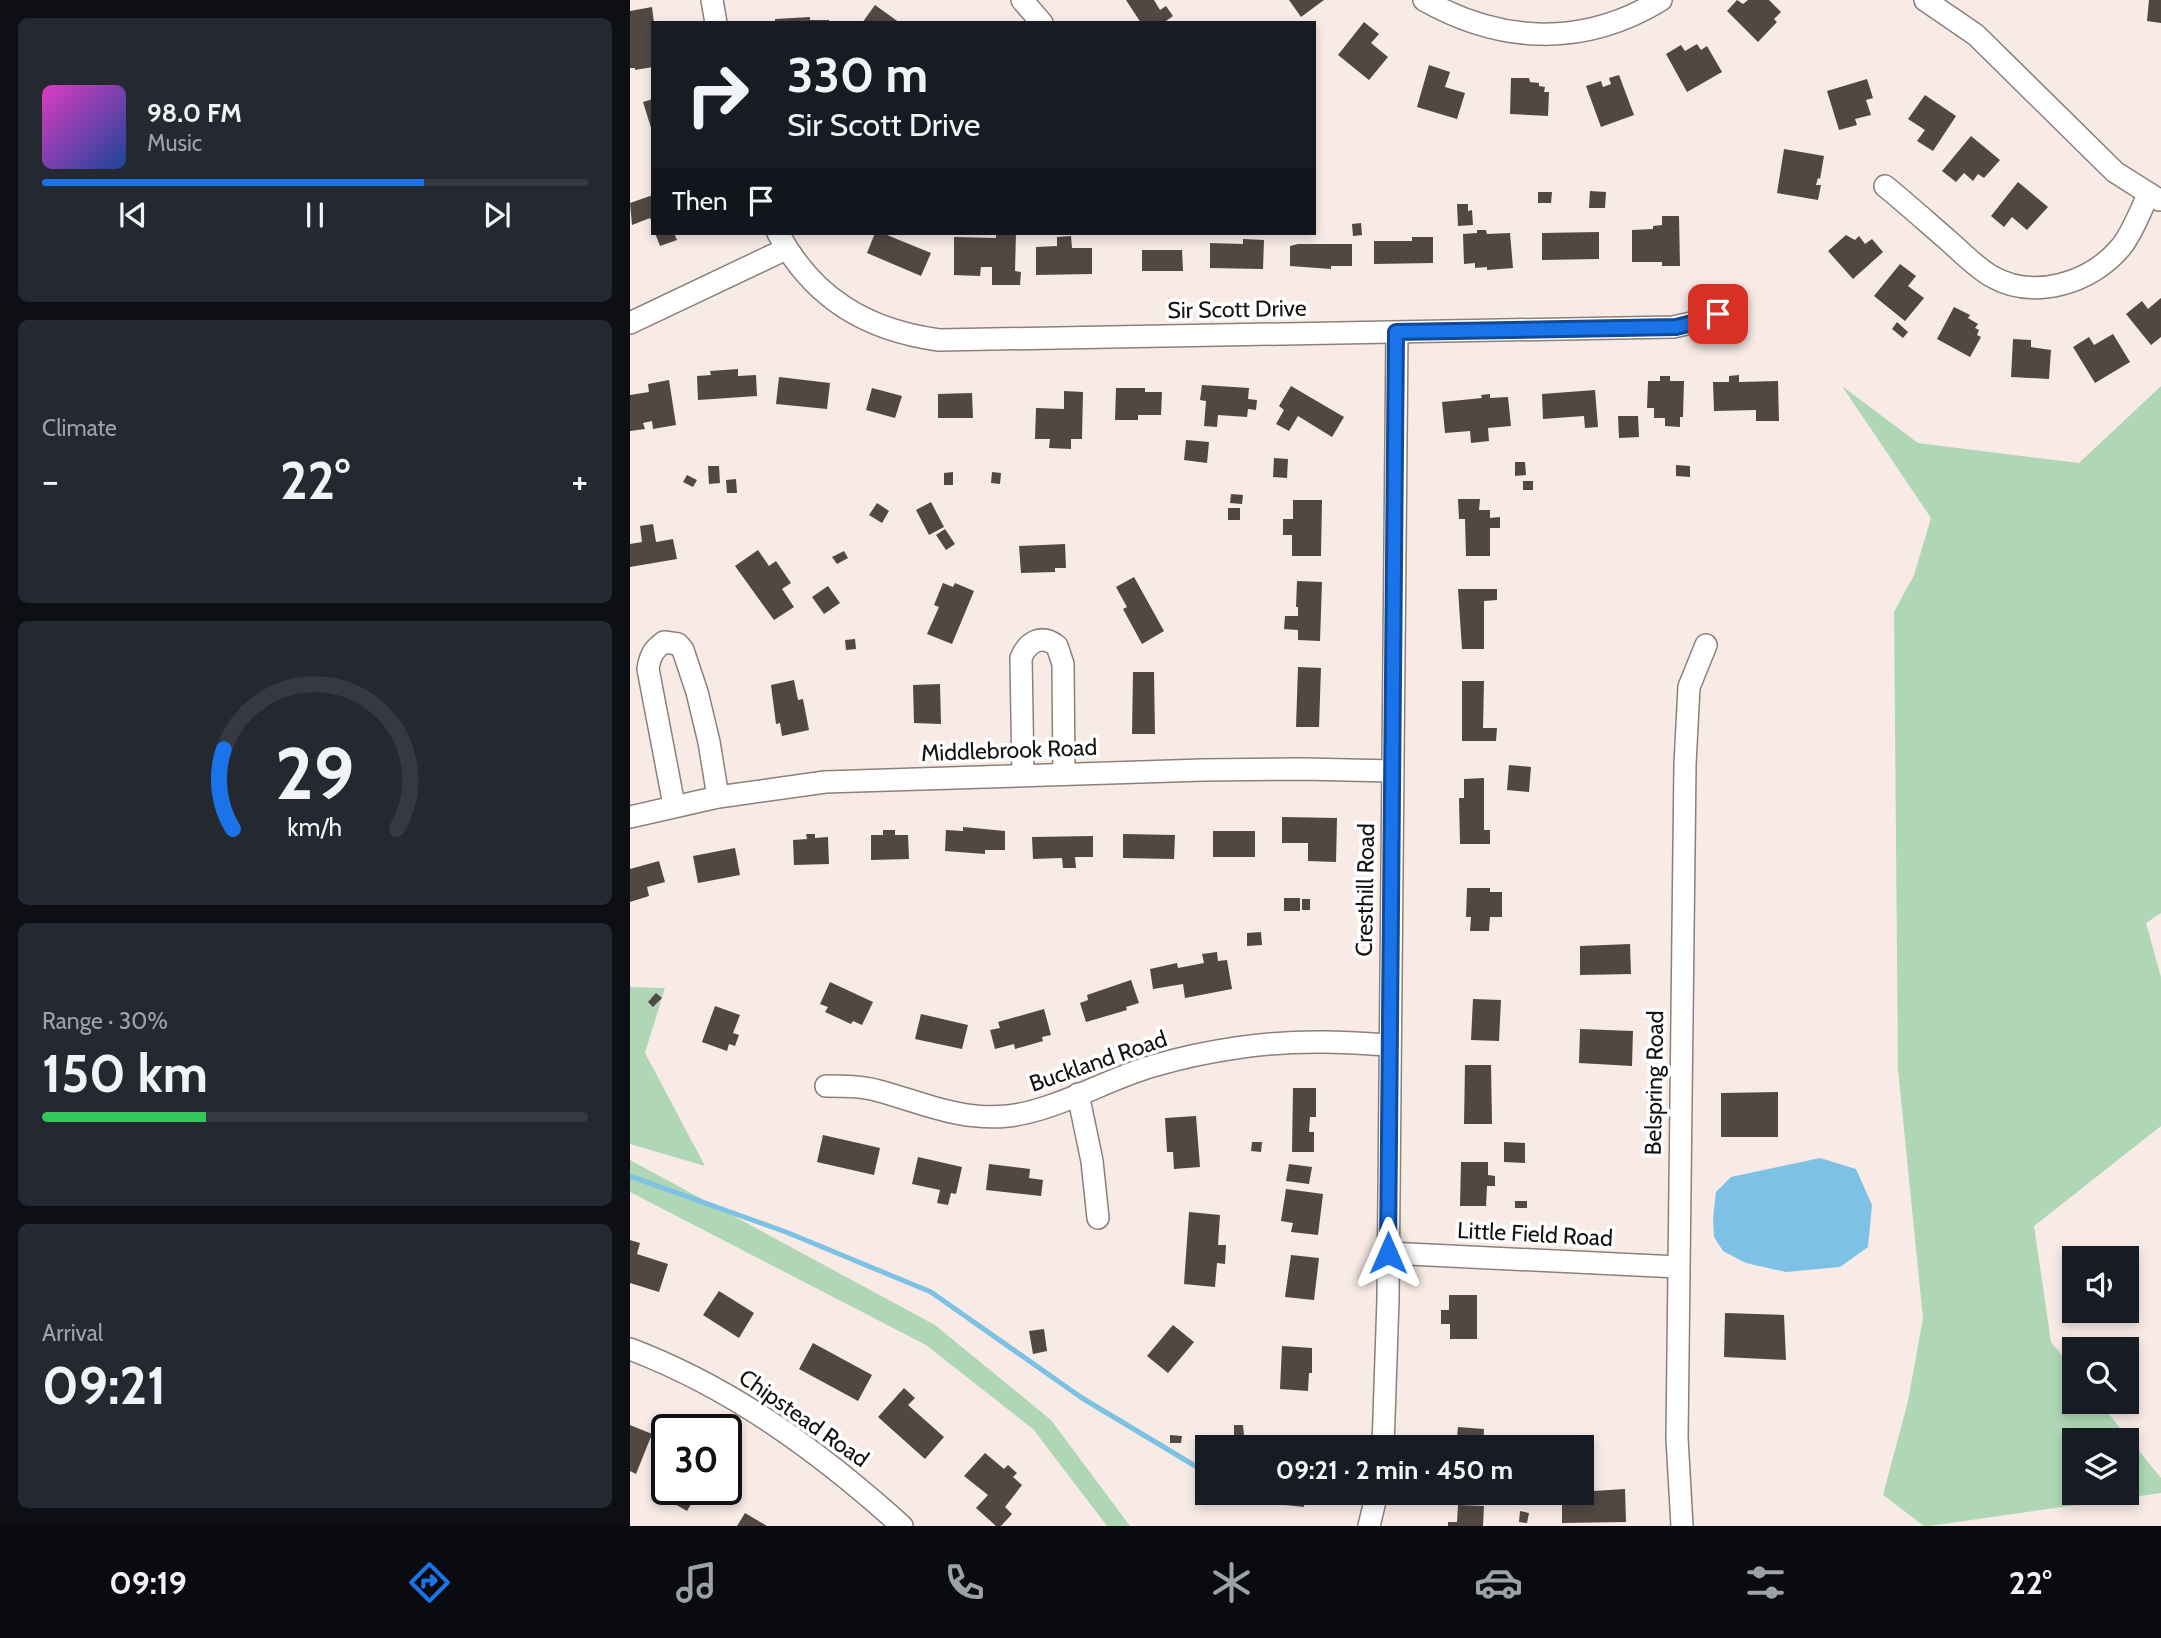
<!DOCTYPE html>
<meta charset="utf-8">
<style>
body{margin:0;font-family:Cabin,sans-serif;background:#242831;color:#f1f3f6;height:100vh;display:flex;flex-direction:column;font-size:26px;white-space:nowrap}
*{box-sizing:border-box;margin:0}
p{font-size:23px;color:#9ea1a6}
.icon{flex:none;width:38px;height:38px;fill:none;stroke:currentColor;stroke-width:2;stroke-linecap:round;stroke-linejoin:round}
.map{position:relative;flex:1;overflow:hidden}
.sheet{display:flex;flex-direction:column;gap:18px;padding:18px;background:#0d0f14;width:630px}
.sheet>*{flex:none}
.guide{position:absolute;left:21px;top:21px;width:665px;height:214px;border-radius:0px;box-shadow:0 4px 10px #0003;background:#171b24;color:#f1f3f6;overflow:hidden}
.controls{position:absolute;left:1432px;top:1246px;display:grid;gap:14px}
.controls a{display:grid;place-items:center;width:77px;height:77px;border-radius:0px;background:#171b24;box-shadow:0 4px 10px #0003;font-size:35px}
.speed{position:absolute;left:21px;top:1414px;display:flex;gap:14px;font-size:35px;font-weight:700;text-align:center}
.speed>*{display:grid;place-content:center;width:91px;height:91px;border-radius:50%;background:#171b24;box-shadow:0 4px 10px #0003;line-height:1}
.speed .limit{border:4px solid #111;border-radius:10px;background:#fff;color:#111}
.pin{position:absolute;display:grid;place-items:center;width:60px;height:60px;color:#fff;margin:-30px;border-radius:14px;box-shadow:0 4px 10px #0006}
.me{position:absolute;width:77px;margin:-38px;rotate:0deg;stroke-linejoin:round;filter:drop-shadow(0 0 5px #0008)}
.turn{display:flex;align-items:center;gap:24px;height:147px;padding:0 21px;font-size:32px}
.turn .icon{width:91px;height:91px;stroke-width:2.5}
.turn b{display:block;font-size:49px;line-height:60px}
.then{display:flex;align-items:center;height:66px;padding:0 21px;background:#0003;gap:14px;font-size:26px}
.big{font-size:52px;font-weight:700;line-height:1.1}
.sheet .tile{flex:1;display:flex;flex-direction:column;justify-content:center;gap:10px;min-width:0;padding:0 24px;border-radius:10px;background:#242831}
.sheet .dial{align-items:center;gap:0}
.dial svg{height:182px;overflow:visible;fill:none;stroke:#363941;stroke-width:7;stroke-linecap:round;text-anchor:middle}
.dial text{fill:#f1f3f6;stroke:none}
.song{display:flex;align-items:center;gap:21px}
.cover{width:84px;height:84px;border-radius:10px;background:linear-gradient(135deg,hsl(310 70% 55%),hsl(220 70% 35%))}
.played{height:7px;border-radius:4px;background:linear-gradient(90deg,#1a73e8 70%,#363941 70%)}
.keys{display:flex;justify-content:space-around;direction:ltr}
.heat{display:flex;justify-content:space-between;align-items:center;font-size:38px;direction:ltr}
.charge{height:10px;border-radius:5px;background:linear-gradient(90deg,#34c759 30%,#363941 0)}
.trip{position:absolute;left:565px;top:1435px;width:399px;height:70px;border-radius:0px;background:#171b24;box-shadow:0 4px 10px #0003;font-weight:700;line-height:70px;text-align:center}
.dock{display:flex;height:112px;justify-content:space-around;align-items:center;background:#090b0e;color:#9ea1a6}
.dock .icon{width:49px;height:49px}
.dock .on{color:#1a73e8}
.dock b{font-size:32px;color:#f1f3f6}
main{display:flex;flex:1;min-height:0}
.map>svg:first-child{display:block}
</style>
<main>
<section class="sheet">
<div class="tile">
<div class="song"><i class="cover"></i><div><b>98.0 FM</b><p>Music</p></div></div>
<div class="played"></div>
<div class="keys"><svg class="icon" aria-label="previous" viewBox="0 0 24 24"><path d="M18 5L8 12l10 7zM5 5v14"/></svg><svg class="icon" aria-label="pause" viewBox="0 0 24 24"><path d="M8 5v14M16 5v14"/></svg><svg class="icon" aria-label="next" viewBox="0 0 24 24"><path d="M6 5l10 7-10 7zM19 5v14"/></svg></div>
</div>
<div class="tile"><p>Climate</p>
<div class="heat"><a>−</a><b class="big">22°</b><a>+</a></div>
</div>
<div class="tile dial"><svg viewBox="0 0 100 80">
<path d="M14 69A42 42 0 1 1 86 69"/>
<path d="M14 69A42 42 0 0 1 10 34" stroke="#1a73e8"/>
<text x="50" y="56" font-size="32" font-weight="700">29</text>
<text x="50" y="72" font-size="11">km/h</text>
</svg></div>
<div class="tile"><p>Range · 30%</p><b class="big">150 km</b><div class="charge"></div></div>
<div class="tile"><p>Arrival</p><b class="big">09:21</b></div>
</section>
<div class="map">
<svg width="1531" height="1526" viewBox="0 0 1531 1526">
<rect width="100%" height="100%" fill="#f8ebe6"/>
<g fill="#afd7b5" fill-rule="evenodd">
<path d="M1212,386L1288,443L1449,463L1531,386V913L1516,923L1531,977V1126L1404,1226L1421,1342L1444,1370V1402H1469L1531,1478V1493L1299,1526H1294L1253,1495L1278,1401L1293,1318L1268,1069L1264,612L1284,575L1301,518ZM1444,1440H1496V1493H1444Z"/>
<path d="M0,987L35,988L15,1053L75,1166L0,1144Z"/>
<path d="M0,1160L305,1325L421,1420L500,1526H477L403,1429L296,1345L0,1192Z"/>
</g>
<path fill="#7dc1e4" d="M1190,1158L1226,1169L1242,1205L1238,1247L1210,1267L1156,1272L1116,1263L1093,1251L1084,1237L1083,1218L1086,1192L1101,1177Z"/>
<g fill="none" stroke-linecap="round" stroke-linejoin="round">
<path stroke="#7dc1e4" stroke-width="5" d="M0,1176L156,1232L301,1292L452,1398L567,1467"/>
</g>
<g fill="#514843">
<path d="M496,0H524L530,10L536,6L543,16L533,23H511Z"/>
<path d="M659,0H694L671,17Z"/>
<path d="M1107,0L1113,4L1118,0H1139L1151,12L1144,19L1147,22L1128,42L1097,11Z"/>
<path d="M1519,0H1531V23L1517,21Z"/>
<path d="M245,5L270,23H232Z"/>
<path d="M22,7L24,23L23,67L5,70V68H0V11Z"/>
<path d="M180,17V20H199V23H145V19Z"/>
<path d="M734,22L749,34L741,43L758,57L739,80L708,55Z"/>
<path d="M1067,44L1071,50L1077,46L1092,72L1057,92L1036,54L1051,45L1055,51Z"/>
<path d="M799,65L820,72L815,87L835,93L827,119L787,107Z"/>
<path d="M989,75L1004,115L971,127L956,86L971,81L973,87L981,84L979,78Z"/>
<path d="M881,78H899L900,82L909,83V86L915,87L914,92H919L918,116L880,114Z"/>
<path d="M1237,79L1243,98L1236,100L1241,115L1225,119L1227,125L1209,130L1197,91Z"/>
<path d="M1295,95L1326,116L1303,151L1287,141L1295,130L1278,119Z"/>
<path d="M23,99V131H22L13,102Z"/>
<path d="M1341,136L1370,160L1354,178L1348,174L1343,181L1334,173L1326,182L1312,171Z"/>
<path d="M1154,149L1194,156L1190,179L1188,178L1186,185H1191L1188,200L1147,193Z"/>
<path d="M1388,182L1418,207L1397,230L1382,217L1374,227L1361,216Z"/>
<path d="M960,191L976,192L975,208H959Z"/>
<path d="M908,192H922L921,203H908Z"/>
<path d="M23,195V225L20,218L2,225L0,203Z"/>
<path d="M827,204H838V211L842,210L843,225L828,226Z"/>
<path d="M1032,216H1049L1050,266H1032V262H1002V230L1023,229V226L1032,225Z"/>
<path d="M731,223L732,235L723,236L722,224Z"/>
<path d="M847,230H856L857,234L880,233L883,268L857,270V267L845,268V263L834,264L833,234L847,233Z"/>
<path d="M969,232V259L912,260V233Z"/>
<path d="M25,233H44L47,240L30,246Z"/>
<path d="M245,233H252L301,253L291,276L237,253Z"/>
<path d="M366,233H386L385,271L391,272L390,285H362V267H351L350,276L324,275V237L366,238Z"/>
<path d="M1216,235L1225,240L1229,236L1235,244L1242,239L1253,252L1223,279L1198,251Z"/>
<path d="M441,236L442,248H462V274L406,275V247L427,246V237Z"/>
<path d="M782,237H803V263L744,264V241H782Z"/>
<path d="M613,239L634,240L633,269L580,268V243L613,244Z"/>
<path d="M668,244H722V266H701V269L660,266V246Z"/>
<path d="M512,250H552L553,271H512Z"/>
<path d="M1270,264L1286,276L1278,286L1294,298L1275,321L1244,296Z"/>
<path d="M1531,298V337L1521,345L1496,314L1512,301L1518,309Z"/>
<path d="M1324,307L1340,315L1338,318L1348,324L1345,328L1349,330L1347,335L1351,337L1340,357L1307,339Z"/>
<path d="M1267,322L1278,332L1273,338L1262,329Z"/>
<path d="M1483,334L1500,362L1465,383L1443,347L1459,337L1464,345Z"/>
<path d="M1383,339L1401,340V347L1421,350L1419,379L1381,377Z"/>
<path d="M108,369V376L126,375L127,396L68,400L67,376L81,375L80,371Z"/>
<path d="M1109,375V382L1148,381L1149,421H1126V410L1084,411L1083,382H1099V376Z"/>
<path d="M1030,376H1040V381H1054L1053,417H1050V427L1035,426V418H1024V408H1017L1018,381H1030Z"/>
<path d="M149,377L200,383L197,409L146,404Z"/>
<path d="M39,380L46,425L23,429L22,421L13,423L15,429L0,431V395L19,392L18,384Z"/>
<path d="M572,385L619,388L618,399L627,400L626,410L618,409L617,417L588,415L587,427L574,426L576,401L570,400Z"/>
<path d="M661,386L714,417L702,437L668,416L659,431L646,424L654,410L649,406Z"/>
<path d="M242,388L272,396L265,418L236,410Z"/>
<path d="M486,388H515V392H532L531,415H508V420H485Z"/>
<path d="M965,390L968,427L955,428L954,416L913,419L912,394Z"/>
<path d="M434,391L453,392L452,439H441V449L419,448L420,439H405L406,408L434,409Z"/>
<path d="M342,393L343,418H308V394Z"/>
<path d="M860,394V398L878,397L881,426L858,428L859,441L841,443L840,431L815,433L812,402L852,398L851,395Z"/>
<path d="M988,416H1008L1009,437L989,438Z"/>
<path d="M556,440L579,442L577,463L554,460Z"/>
<path d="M644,458L658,459L657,478L643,477Z"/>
<path d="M885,462H895L896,475L885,476Z"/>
<path d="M1046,465L1060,466V477L1046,476Z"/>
<path d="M78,466H89L90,483L79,484Z"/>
<path d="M323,472V485H314V473Z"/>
<path d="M362,472L371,473L370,484L361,483Z"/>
<path d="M57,475L67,480L63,487L53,482Z"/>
<path d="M106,479L107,493H97L96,480Z"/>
<rect x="893" y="481" width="10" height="9"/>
<path d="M601,494L613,495L612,504L600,503Z"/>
<path d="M828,499H850L849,510H860V518L870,517V528H860V556H836L835,519H829Z"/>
<path d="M663,500H692L691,556H662V535H653V519H663Z"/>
<path d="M301,502L314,527L299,535L286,510Z"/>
<path d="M247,503L259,511L252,523L239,515Z"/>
<rect x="598" y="508" width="12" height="12"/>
<path d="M23,524L26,542L43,539L47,559L0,567V544L12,542L10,526Z"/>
<path d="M315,529L325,544L316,550L306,535Z"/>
<path d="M435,544L436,568H425V572L391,573L389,546Z"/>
<path d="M128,550L139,566L146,561L161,583L152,589L164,607L144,620L105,566Z"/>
<path d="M214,551L218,558L207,564L202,557Z"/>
<path d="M504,577L534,631L512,644L493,609L497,607L486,587Z"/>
<path d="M667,581L692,582L690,641L668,640V630L654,629L655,616H668V607H666Z"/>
<path d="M313,583L323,587L325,583L344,591L322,644L297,634L309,607L304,605Z"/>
<path d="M198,586L210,603L194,614L182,597Z"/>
<path d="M828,589H867V600L854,601V649H832Z"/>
<path d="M225,639L226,649L216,650L215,640Z"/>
<path d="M668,667L691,668L689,727H666Z"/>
<path d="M503,672H524L525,734H502Z"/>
<path d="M164,680L168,700L173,699L179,730L152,736L150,723L146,724L141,685Z"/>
<path d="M832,681H854L853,728H867L866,741H832Z"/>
<path d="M310,684L311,724L284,723L283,685Z"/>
<path d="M879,765L901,767L899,792L877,790Z"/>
<path d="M854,778V830H860V844H830L829,798H834V779Z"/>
<path d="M652,817L707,818L706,862L678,861V843H652Z"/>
<path d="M333,827L375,831V850H355V854L315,851L316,830L333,831Z"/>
<path d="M253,830H265V835H278L279,859L241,860V835H253Z"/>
<rect x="583" y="831" width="42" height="26"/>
<path d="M176,834H185V838L198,837L199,864L164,865L163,840L177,839Z"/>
<path d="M493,834L545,835L544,859L493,858Z"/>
<path d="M463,836V857H445L446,868H433L432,858L403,859L402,837Z"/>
<path d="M105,848L110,875L68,883L63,856Z"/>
<path d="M29,861L35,882L17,887L19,896L0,902V869Z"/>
<path d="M837,888H860V892H872V917H860L859,931H840L841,917H836Z"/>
<rect x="654" y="898" width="16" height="13"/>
<rect x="672" y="899" width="8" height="11"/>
<path d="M631,932L632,945L617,946V933Z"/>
<path d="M1000,944L1001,974L950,975V946Z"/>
<path d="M587,952L588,961L597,960L602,989L555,998L553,984L523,989L520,969L547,963L548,968L574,963L572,954Z"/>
<path d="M501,980L509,1003L496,1007L497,1010L456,1022L450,1003L458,1000L457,995Z"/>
<path d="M200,982L243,1002L232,1025L223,1021L221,1024L195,1012L198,1007L190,1004Z"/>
<path d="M26,993L32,998L23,1007L18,1002Z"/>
<path d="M843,999L871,1000L869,1041L841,1040Z"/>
<path d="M85,1006L110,1015L103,1033L109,1035L105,1046L99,1044L97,1051L72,1042Z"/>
<path d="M414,1009L421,1035L412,1037L413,1041L385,1049L384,1044L365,1049L360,1030L370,1028L368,1022Z"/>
<path d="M291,1014L338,1025L332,1049L285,1039Z"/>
<path d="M950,1029L1003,1031L1002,1066L949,1063Z"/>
<path d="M835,1065H861L862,1124H834Z"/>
<path d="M663,1088H686V1117H680L679,1132H684V1152H662Z"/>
<path d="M1148,1092V1137H1091V1093Z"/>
<path d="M566,1116L570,1167L544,1169L543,1152H537L535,1118Z"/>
<path d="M193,1135L250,1148L244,1175L187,1162Z"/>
<path d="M622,1142H632L631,1152L621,1151Z"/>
<path d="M874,1142L895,1143V1163L874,1162Z"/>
<path d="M288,1157L332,1167L326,1194L321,1193L318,1205L307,1203L310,1190L282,1184Z"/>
<path d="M831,1162H858V1175L865,1176V1186H857L856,1206H830Z"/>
<path d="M359,1164L400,1169L399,1178L413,1180L411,1196L356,1190Z"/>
<path d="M659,1164L682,1167L679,1184L656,1181Z"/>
<path d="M656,1189L693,1194L688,1235L661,1232L663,1223L651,1221Z"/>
<rect x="885" y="1201" width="12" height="7"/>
<path d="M559,1212L590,1215L588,1245H596L595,1264L587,1263L585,1287L554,1284Z"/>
<path d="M0,1240L10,1243L7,1254L38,1264L29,1292L0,1283Z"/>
<path d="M661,1255L689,1258L684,1300L655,1297Z"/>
<path d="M89,1291L124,1313L109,1338L73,1315Z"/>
<path d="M819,1295H847V1339H820V1324H811V1310H819Z"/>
<path d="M1095,1313L1154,1315L1156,1360L1094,1357Z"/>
<path d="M543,1325L564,1342L538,1373L517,1356Z"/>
<path d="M414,1329L417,1351L403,1354L399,1331Z"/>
<path d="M183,1343L242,1375L228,1401L169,1369Z"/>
<path d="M652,1346L682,1348V1373H679L678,1391L650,1389Z"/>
<path d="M274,1388L285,1398L278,1405L314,1437L295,1459L248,1417Z"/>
<path d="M0,1425L22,1434L6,1474L0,1471Z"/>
<path d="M604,1425H613L614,1435H604Z"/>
<path d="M828,1427L854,1429L853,1447H826Z"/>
<path d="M540,1435L552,1436L551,1443H540Z"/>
<path d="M355,1453L374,1469L378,1465L387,1473L383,1477L392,1485L375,1507L382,1514L371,1526H366L346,1508L358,1495L334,1476Z"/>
<path d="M37,1466V1489H70L57,1511L22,1491Z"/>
<path d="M995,1489L996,1522L932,1523V1493Z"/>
<path d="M647,1493H675L674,1507L646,1504Z"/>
<path d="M828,1505L854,1506L853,1526H818V1522H827Z"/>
<path d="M890,1511L899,1513L897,1523L889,1522Z"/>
<path d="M115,1513L137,1526H107Z"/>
</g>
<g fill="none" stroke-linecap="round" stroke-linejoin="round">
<defs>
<g id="minor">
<path d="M82,0L86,23"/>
<path d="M392,0L412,23"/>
<path d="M794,0C872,44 954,47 1031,0"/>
<path d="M1295,0L1346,35L1485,172L1529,200"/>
<path d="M1255,186C1277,204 1298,223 1320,242C1333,254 1346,267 1361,276C1404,301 1461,283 1491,247C1503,232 1510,212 1518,195"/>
<path d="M148,233C183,298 236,330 309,340L1043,327L1070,321L1105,306"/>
<path d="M0,323L156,249"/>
<path d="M393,775L391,658C398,641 412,634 427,646L433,664L434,774"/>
<path d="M44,805L18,669C20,656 23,650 34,642L48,644L53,650L67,692L79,742L88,797"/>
<path d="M0,817L88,797L195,782L573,770L673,769L763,771"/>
<path d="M196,1086C214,1086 232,1086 249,1091C293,1103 331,1121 378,1116C428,1110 474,1080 523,1066C577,1050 639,1041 695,1042C717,1042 738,1044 759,1045"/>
<path d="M448,1094L462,1161L468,1218"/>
<path d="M758,1253L1048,1267"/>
<path d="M0,1349C103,1388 191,1453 272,1526"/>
<path d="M753,1447L758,1299L767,333"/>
<path d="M739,1526L747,1493"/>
<path d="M1052,1526L1047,1438L1055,764L1059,687L1076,645"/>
</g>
</defs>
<use href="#minor" stroke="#8b807b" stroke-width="24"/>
<use href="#minor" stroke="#fff" stroke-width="21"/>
</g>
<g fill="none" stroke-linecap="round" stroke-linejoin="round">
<defs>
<path id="route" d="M758,1253L766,332L1046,327L1070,321L1088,314"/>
</defs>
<use href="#route" stroke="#114b97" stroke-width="18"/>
<use href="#route" stroke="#1a73e8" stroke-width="12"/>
</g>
<g text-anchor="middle" stroke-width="7" stroke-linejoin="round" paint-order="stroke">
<g font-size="23" fill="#161211" stroke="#fff">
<text transform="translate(607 309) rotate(-1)" y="8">Sir Scott Drive</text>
<text transform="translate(379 750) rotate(-2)" y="8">Middlebrook Road</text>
<text transform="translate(735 890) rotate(-89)" y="8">Cresthill Road</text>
<text transform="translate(468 1061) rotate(-19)" y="8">Buckland Road</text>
<text transform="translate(1024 1083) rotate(-89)" y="8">Belspring Road</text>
<text transform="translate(905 1234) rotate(3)" y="8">Little Field Road</text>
<text transform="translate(174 1418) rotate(35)" y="8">Chipstead Road</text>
</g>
</g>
</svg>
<div class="controls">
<a><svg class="icon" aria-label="sound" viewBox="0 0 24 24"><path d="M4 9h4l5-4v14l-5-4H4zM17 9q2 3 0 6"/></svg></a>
<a><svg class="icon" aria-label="search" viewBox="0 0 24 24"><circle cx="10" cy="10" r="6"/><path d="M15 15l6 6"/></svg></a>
<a><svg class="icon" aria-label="layers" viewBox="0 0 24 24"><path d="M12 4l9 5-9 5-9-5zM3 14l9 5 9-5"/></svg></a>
</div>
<div class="speed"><div class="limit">30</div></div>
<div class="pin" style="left:1088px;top:314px;background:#d93025"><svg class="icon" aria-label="arrive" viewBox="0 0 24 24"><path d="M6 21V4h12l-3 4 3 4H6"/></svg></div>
<svg class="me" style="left:758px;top:1253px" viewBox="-20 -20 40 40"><path d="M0-17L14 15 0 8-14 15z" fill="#1a73e8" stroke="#fff" stroke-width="4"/></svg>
<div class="trip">09:21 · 2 min · 450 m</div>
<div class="guide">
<div class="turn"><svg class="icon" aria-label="right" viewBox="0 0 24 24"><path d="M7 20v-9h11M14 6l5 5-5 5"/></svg><div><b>330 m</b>Sir Scott Drive</div></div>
<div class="then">Then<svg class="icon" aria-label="arrive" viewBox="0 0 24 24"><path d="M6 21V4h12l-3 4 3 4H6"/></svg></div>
</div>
</div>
</main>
<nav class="dock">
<b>09:19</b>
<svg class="icon on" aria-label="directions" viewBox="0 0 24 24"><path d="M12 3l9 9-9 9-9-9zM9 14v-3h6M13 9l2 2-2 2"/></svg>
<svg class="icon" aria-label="music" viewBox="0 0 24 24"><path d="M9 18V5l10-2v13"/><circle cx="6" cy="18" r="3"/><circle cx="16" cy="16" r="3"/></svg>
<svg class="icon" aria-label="phone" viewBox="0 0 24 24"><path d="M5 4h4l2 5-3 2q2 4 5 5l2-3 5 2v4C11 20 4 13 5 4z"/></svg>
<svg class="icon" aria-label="climate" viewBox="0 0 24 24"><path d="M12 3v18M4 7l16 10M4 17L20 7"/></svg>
<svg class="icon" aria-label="car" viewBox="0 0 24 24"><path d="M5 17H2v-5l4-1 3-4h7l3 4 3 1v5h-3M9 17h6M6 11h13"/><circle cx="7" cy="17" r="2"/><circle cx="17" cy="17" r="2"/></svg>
<svg class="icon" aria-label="filters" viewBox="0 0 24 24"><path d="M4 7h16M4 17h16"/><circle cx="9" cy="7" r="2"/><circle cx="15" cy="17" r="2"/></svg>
<b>22°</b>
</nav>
